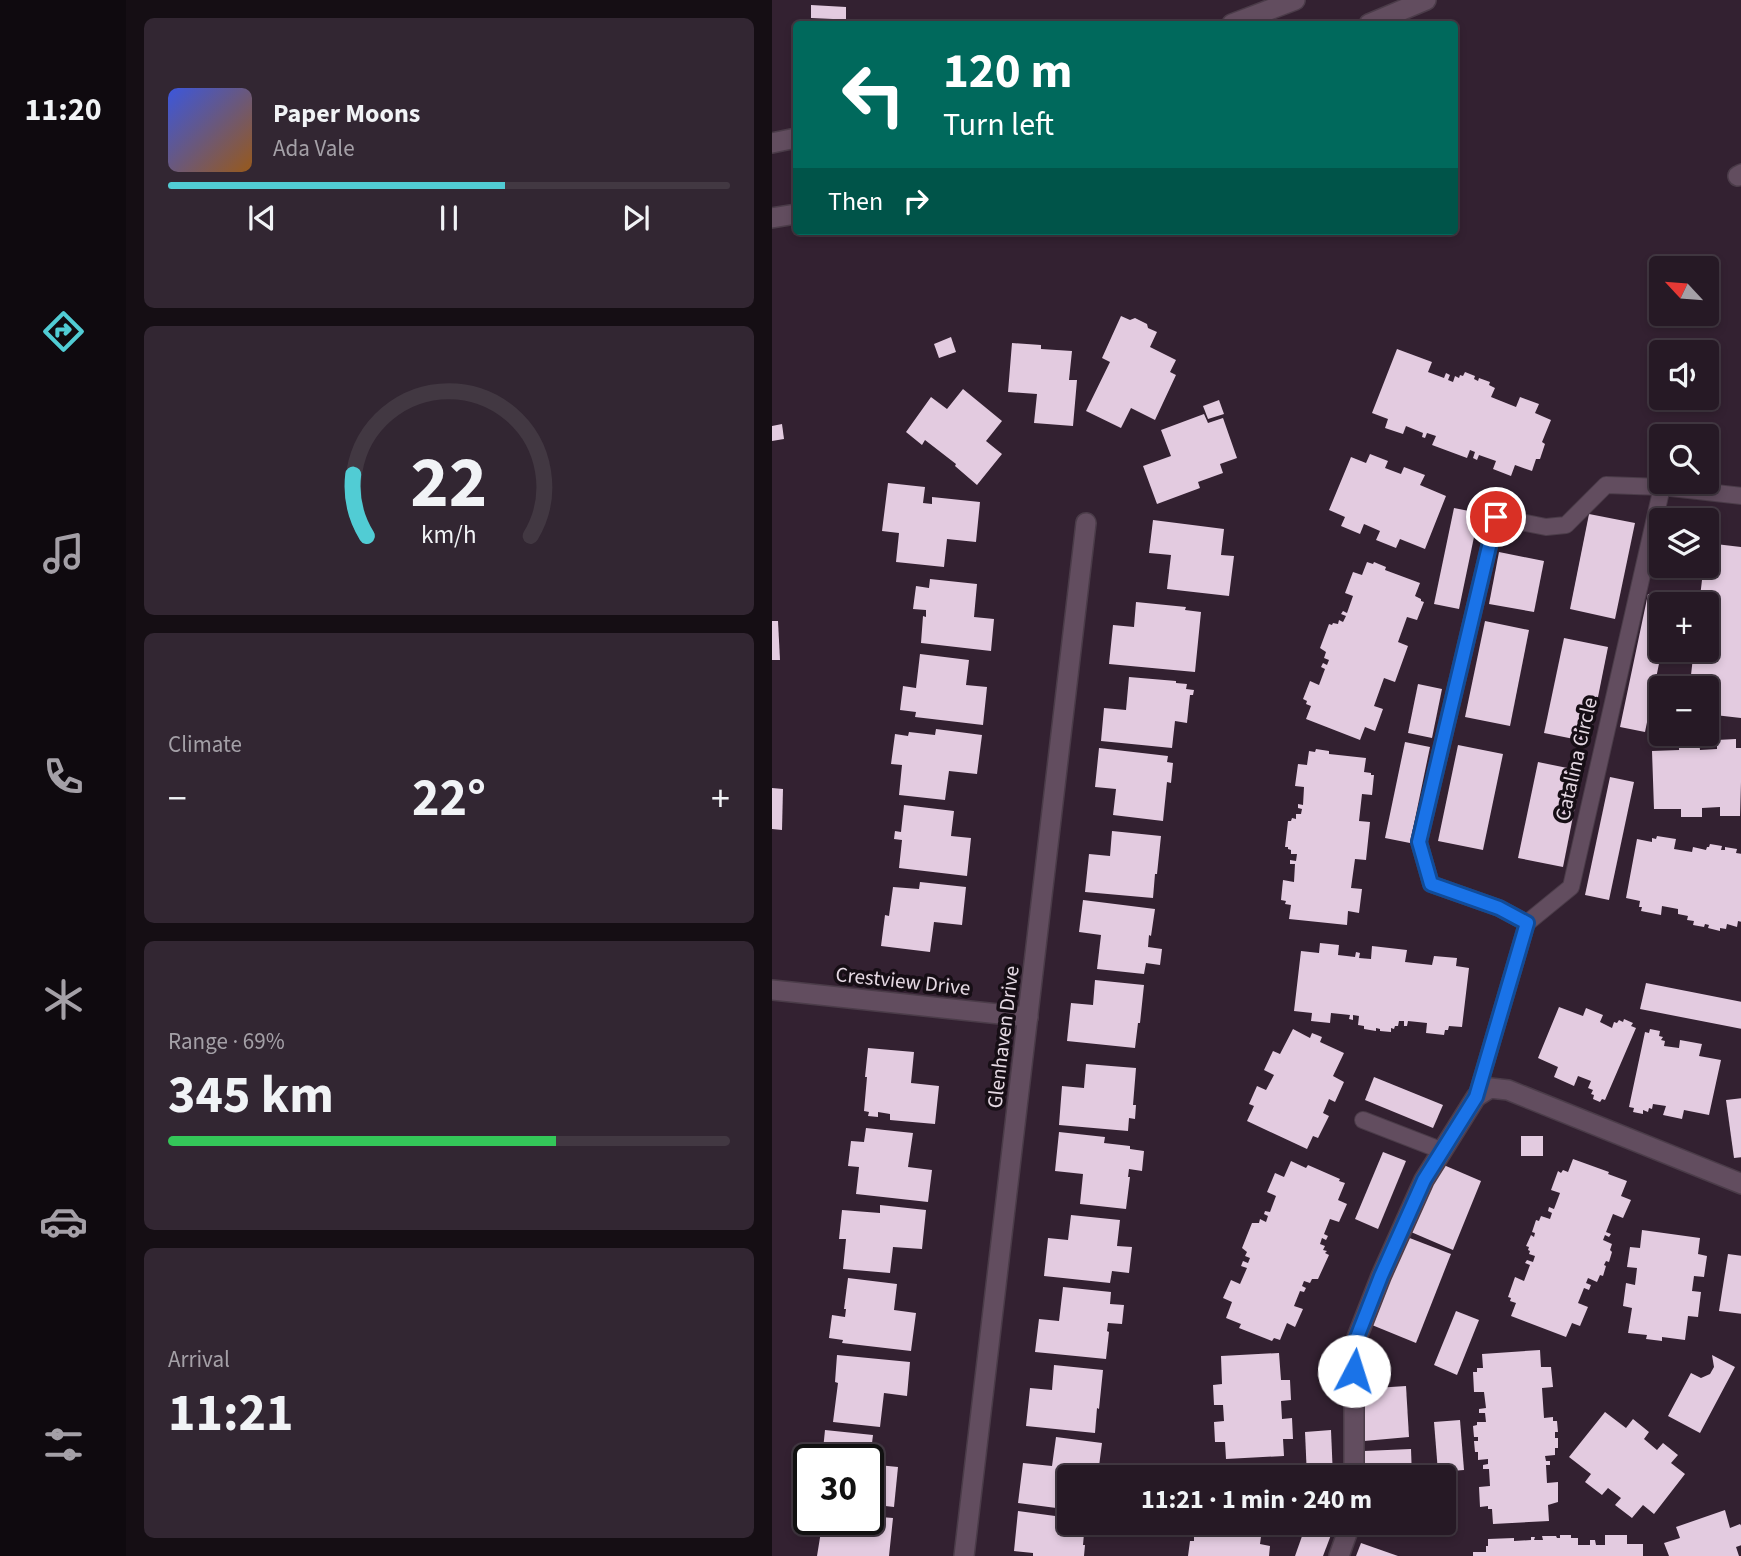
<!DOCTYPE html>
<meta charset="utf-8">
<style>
body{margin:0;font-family:"Source Sans 3",sans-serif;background:#322632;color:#f1f3f6;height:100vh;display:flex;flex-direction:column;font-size:26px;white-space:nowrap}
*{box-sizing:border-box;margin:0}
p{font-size:23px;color:#a4a0a7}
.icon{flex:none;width:38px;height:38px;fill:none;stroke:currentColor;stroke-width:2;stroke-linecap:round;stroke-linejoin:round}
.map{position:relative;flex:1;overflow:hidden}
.sheet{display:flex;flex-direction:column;gap:18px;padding:18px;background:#150e14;width:646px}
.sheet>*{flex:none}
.top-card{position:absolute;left:21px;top:21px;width:665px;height:214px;border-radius:7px;box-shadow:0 4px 10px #0003,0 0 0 2px #423842;background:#00695c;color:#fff;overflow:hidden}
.needle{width:46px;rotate:296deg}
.tools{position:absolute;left:877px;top:256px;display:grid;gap:14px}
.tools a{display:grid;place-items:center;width:70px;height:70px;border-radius:7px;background:#261925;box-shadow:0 4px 10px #0003,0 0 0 2px #423842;font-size:35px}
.speed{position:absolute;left:21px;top:1444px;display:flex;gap:14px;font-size:35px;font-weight:700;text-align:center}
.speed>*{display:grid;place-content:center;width:91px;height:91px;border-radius:50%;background:#261925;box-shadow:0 4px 10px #0003,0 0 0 2px #423842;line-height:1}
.speed .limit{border:4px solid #111;border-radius:10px;background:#fff;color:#111}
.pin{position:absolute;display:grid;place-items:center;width:60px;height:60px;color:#fff;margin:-30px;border:4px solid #fff;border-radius:50%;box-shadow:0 2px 7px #0007}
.me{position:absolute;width:77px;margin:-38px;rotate:5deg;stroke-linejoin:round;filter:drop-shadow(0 0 5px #0008)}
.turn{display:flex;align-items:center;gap:24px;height:147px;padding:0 35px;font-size:32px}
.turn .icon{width:91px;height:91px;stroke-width:2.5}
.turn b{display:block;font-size:49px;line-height:60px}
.then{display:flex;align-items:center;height:66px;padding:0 35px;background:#0003;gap:14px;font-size:26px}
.big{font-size:52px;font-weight:700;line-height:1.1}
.sheet .card{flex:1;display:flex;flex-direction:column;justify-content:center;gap:10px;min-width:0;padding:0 24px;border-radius:10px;background:#322632}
.sheet .dial{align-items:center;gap:0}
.dial svg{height:182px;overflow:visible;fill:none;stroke:#423842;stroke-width:7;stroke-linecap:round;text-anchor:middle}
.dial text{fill:#f1f3f6;stroke:none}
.song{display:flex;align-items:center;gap:21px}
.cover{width:84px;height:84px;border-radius:10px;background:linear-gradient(135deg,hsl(230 70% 55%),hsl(30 70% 35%))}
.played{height:7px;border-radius:4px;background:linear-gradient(90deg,#51ccd4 60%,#423842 60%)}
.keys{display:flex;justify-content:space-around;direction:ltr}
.heat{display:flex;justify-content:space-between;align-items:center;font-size:38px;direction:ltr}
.charge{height:10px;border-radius:5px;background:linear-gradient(90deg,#34c759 69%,#423842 0)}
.trip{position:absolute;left:285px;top:1465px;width:399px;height:70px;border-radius:7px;background:#261925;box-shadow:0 4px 10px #0003,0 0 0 2px #423842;font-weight:700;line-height:70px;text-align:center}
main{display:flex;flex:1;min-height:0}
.menu{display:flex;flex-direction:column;width:126px;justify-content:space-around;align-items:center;background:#0f0a0f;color:#a4a0a7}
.menu .icon{width:49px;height:49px}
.menu .on{color:#51ccd4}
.menu b{font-size:32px;color:#f1f3f6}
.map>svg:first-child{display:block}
</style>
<main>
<nav class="menu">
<b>11:20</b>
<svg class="icon on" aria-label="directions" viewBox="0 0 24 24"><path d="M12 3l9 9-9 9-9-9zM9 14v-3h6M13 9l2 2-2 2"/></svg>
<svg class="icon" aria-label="music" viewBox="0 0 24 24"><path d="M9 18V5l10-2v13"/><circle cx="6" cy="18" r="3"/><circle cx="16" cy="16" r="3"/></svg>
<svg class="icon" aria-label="phone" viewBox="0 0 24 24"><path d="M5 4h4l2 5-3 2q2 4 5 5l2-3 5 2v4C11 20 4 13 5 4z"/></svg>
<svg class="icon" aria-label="climate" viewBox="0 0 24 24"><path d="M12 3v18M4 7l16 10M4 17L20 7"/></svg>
<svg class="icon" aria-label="car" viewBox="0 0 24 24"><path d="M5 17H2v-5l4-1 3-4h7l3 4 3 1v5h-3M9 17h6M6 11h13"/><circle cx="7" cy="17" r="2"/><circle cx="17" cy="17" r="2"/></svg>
<svg class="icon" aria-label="filters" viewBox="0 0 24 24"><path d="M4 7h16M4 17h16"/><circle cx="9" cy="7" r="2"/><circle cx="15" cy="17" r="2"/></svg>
</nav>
<section class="sheet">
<div class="card">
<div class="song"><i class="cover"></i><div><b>Paper Moons</b><p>Ada Vale</p></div></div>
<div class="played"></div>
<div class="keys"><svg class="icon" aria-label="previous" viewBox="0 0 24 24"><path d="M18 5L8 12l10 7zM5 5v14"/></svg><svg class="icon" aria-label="pause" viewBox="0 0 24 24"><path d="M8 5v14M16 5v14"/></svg><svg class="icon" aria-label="next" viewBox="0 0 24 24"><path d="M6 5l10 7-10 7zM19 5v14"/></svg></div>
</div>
<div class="card dial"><svg viewBox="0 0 100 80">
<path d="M14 69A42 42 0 1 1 86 69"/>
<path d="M14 69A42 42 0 0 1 8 42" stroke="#51ccd4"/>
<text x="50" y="56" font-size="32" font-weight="700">22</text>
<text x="50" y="72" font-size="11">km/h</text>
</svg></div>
<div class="card"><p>Climate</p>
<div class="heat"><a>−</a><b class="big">22°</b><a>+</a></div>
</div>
<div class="card"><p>Range · 69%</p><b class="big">345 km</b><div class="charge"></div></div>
<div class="card"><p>Arrival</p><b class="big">11:21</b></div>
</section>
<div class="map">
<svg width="970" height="1556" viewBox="0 0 970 1556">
<rect width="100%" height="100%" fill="#332131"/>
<g fill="#e3cbe0">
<path d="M39,5L74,7V24H61V19L39,18Z"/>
<path d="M349,316L358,320L363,318L375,324L376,328L385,332L378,347L404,360L398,372L404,375L383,420L359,408L349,428L314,411L338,362L330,358Z"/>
<path d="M179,337L184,352L167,358L162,344Z"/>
<path d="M240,343L269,345V349L300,351L297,380H305L301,426L262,423L265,394L236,392Z"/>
<path d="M625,349L660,362L656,372L672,378L674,373L678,375L676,380L681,382L683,376L687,378L688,375L691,376L693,372L703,376L702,379L706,381L707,378L718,382L717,385L723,388L719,397L744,407L748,397L767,404L763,413L779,420L770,442L773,444L768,459H764L760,471L743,465L739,476L721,469L724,461L707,455L705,460L701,458L703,452L698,450L695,458L660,445L664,436L655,433L653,438L650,437L651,433L634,426L631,434L613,428L616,419L600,413Z"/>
<path d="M191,389L230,421L214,441L230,454L205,485L183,466L184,464L153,440L150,445L134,432L159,397L175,409Z"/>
<path d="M447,400L452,414L436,419L431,406Z"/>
<path d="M432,414L436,423L451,418L465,458L448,464L451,473L426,482L428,488L385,504L371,466L399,456L389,430Z"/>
<path d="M10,424L12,439L0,441V426Z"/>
<path d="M598,454L616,461L613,468L629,474L632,467L653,475L648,485L674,496L653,549L628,539L624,548L604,540L608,531L592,524L588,534L569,526L573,517L557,510L579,457L594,463Z"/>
<path d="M116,483L153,487L151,503L160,504V497L208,502L204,542L175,539L172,567L124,562L127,533L110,531Z"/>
<path d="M682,508L707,513L687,609L662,604Z"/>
<path d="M817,514L863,523L843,619L798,609Z"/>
<path d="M381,520L452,529L449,555L462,556L457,596L395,589L399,555L377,553Z"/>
<path d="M935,543L970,547V718L934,714V688H908L909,674L919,675L921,657H916L917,649H934V604H923L924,596L928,597L930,580L921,579L923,565H934Z"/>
<path d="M727,552L772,561L762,612L717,604Z"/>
<path d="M595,562L601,564L602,562L614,567L613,570L648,583L643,596L649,599V601L652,602L645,620L635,617L626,642L636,646L623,682L612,678L602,706L611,709L603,731L593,727L588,740L534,719L539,706L534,704L535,701L531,699L538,681L547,685L553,669L549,667L551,663L555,665L557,660L552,658L554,652L548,648L557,624L560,625L561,623L566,624L567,620L571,622L574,616L569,614L571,611L575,613L581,596L573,593L581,572L590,575Z"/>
<path d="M158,579L205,584L202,617L222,619L219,651L149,643L151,616L154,617V610L141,609L144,586L157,588Z"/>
<path d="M876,594L901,599L900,604H889L890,649L873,732L848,727Z"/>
<path d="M364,602L414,607L413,610L429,612L423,672L337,664L341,625L362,627Z"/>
<path d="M0,621H6L8,660H0Z"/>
<path d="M713,621L757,630L738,726L693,717Z"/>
<path d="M792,638L836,647L817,742L772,733Z"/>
<path d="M148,654L197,660L194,685L215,687L211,725L143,717L144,712L128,710L131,686L144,688Z"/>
<path d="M357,677L404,681V683L415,684L414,689L422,690L421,695H418L415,723L403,721L400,748L329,741L332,708L354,710Z"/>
<path d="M646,684L670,689L660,738L636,733Z"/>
<path d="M164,729L210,735L205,774L177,771L173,800L127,795L130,765L119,764L123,734L136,736L137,732L163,735Z"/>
<path d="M964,739V748H970L968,816H948V807L930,808V817H909V809H882L880,751L907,750V741L927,740L928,750L945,749V740Z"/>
<path d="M633,742L658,747L638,843L613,838Z"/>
<path d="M686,745L731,754L711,850L666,841Z"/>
<path d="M327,748L396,756L395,762L401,763L399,783L395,782L391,821L341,815L344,789L323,787Z"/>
<path d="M544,749L557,751V754L594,758L592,772L599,773V775H602L600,795L590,794L587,821L598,822L594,860L583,859L579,888L590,889L587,913L576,911L575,925L517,919L519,905L513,904L514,901L509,900L511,880L522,882L523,864H518V860L524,861L525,854H519V850L516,849V847H513L516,821H519L520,818L524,819V814H529L530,809L526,808V804L531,805L532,787L523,786L526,764L535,765L537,751L543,752Z"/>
<path d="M766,762L810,771L791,867L746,858Z"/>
<path d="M838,777L862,782L837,900L813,895Z"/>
<path d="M0,788L11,789L10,830L0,829Z"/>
<path d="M132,805L182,811L179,836L199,838L195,876L127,868L130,840L122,839L123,831L129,832Z"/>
<path d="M340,831L389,836L385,874H383L381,898L313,892L317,854L338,856Z"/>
<path d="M885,836L904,839L902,849L920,852L921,847L934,850L935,847H937L938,844L950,846L949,850H953V847L965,849L964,853L970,854V922L966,921L965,927L955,924L954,929L948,928V931L936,928L937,925L933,924L932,927L921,925L922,921L915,920L916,916L906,914V909L890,906L889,915L869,911L870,907H867L868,901L854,898L865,839L880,842V838L884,839Z"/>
<path d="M148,882L194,887L190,925L162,922L158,952L109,946L113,915L117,916L121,887L147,889Z"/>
<path d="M311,900L383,909L379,936L377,935L376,947L390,949L388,965L374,963L372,974L325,969L329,935L307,932Z"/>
<path d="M548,943L567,945L566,955L583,957L584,952L588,953L587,958L599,959L600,946L635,950L633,962L660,965L662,956L685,958L684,966L697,968L690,1027L677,1026L676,1030H673L672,1035L654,1033L655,1023L636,1021L635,1026H632V1021H627L626,1026H623L622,1029L619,1028V1032L608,1031V1029L604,1028V1031L592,1029V1026L586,1025L587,1016L581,1015V1020L577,1019L578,1015L559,1013L558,1023L539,1021L540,1013L522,1011L529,951L547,953Z"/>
<path d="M323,980L372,985L368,1023H366L363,1048L295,1041L299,1003L321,1005Z"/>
<path d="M874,983L970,1002V1029L868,1009Z"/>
<path d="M787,1007L811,1016L814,1008L831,1015L828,1022L840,1028L842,1022L845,1023L847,1020L851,1022L852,1019L861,1023L859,1026L864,1028L833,1100L830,1099L828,1102L821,1099L822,1095L819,1094L821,1090L816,1088L819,1081L806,1076L802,1086L782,1077L786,1067L766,1058Z"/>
<path d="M521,1029L538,1038L540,1033L550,1037L548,1042L572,1053L561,1076L572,1082L563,1102L557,1099L551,1113L557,1116L546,1138L541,1136L535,1149L475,1121L482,1106L477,1104L485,1086L494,1090L502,1075L492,1070L501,1051L508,1054Z"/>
<path d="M878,1029L888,1031L887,1036L891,1037L889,1040L893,1041L892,1046L907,1048L908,1040L930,1044L927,1056L949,1060L937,1115L912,1110L910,1119L891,1115L894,1106L881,1104L880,1109L877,1108L876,1112L871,1110V1114L861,1112L862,1108L857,1107L873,1032L877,1033Z"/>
<path d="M96,1048L142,1052L139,1083L167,1086L163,1124L118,1120V1114L106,1112V1117L96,1116L97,1112L92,1111L95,1077H93Z"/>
<path d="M314,1064L364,1068L361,1105H364L363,1119L357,1118L356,1131L287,1125L290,1086L312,1088Z"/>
<path d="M602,1077L671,1105L661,1128L593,1100Z"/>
<path d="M970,1098V1157L962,1158L954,1100Z"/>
<path d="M94,1128L141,1133L136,1167L160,1170L156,1202L84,1194L87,1167L76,1166L79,1141L92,1142Z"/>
<path d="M287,1132L333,1137L332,1143L358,1146V1149L372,1151L370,1171L357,1169L356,1177H358L354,1209L308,1204L311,1174L283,1171Z"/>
<rect x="749" y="1136" width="22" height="20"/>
<path d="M611,1152L634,1161L606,1229L583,1219Z"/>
<path d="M801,1159L837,1172L836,1174L855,1181L849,1196L859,1200L851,1218L841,1214L834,1232L839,1234L837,1237L833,1235L831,1240L840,1244L838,1250L840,1252L837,1262L834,1261L832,1265L834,1266L831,1276L828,1275L825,1282L816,1278L814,1283L819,1285L817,1290L812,1288L806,1303L816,1307L808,1326L800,1323L794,1337L739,1316L744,1303L738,1301L739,1298L736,1297L743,1277L752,1281L758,1265L753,1263L755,1260L761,1262L763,1256L757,1254L758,1251L756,1250L757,1247L754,1246L759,1235L762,1237L763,1233L760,1232L764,1220L767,1221L769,1216L778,1219L780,1213L776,1211L777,1207L782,1209L788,1193L779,1190L786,1171L789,1173L791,1170L796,1172Z"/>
<path d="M519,1161L534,1168L536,1165L568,1179L567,1181L573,1183L566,1200L575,1204L567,1222L558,1219L552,1234L556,1236L554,1240L550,1238L548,1244L553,1246L551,1250L555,1251L553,1253L557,1255L546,1279H540L538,1283L532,1281L530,1286L534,1288L532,1292L528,1291L522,1306L531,1309L523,1327L515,1323L508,1340L502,1338L500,1341L467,1328L469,1324L454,1318L460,1302L451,1298L459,1280L468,1284L475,1268L469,1266L471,1261L476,1263L478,1258L473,1256L475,1252L470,1248L480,1223H487L488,1219L494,1222L496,1216L492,1214L493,1211L498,1212L504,1196L495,1192L503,1173L512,1177Z"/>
<path d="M667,1163L709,1181L681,1250L639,1232Z"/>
<path d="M108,1205L154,1210L150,1249L121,1247L118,1273L71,1269L74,1239H67L70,1210L108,1213Z"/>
<path d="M299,1215L348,1220L345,1246L360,1247L357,1273L340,1271L338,1283L272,1276L276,1238L296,1240Z"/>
<path d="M870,1230L928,1238L926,1254L935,1256L932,1277L922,1276L920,1291L929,1292L926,1317L916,1316L913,1340L890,1337V1341L874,1339L875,1335L856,1333L860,1308L851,1306L854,1283L863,1285L865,1268L855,1267L858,1247L868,1248Z"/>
<path d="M635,1237L679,1254L644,1343L600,1325Z"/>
<path d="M956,1254L970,1256V1314L947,1311Z"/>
<path d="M76,1278L125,1284L122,1310L144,1313L139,1351L70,1343L71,1340L57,1338L60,1315L73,1317L74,1309H72Z"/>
<path d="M291,1287L339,1292L338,1304L352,1305L350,1324L336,1323L335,1331L337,1332L334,1359L263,1352L267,1319L287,1321Z"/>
<path d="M684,1311L707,1320L685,1375L662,1365Z"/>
<path d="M768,1350L769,1367H779L781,1387L770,1388L772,1418L781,1417V1421H785L786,1432H783V1438H786V1448H783V1455L773,1456L774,1461H778V1465H774L775,1483L786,1482V1502L776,1505L777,1521L721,1524L720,1509H716V1506L708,1507L707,1487L718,1486L717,1469H711V1465L716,1464V1459L706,1460V1452H703L702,1441H706V1437H702L701,1426L705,1425V1422H714L713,1413H707V1409L714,1408L712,1392H702L701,1372H705V1368H711L710,1354Z"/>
<path d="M507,1353L509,1380H518L519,1400L509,1401L510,1419L520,1418L521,1439H511L512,1456L454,1459L453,1442H443L442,1422L452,1421L451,1405H442L441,1385L450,1384L449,1356Z"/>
<path d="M65,1355L138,1362L135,1396L112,1393L108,1427L61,1422L66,1383L63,1382Z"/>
<path d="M940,1355L963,1367L928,1433L896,1416L919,1373L929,1378L938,1374L942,1367Z"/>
<path d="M282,1365L331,1370L327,1409L325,1408L323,1433L254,1426L258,1388L280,1390Z"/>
<path d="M634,1386L637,1437L592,1441L588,1389Z"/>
<path d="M833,1412L854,1428L861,1419L877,1432L872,1439L885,1450L891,1443L906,1455L899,1463L913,1474L882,1514L871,1505L860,1518L843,1505L849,1498L836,1488L830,1495L813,1482L819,1474L797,1457Z"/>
<path d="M688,1420L692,1470L666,1472L662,1422Z"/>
<path d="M53,1430L101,1435L98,1460H50Z"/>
<path d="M559,1430L561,1477H535L533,1432Z"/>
<path d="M284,1437L330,1443L326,1474L323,1473V1477H298V1503L293,1502L292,1509L246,1503L251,1463L280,1466Z"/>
<path d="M639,1449L640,1477H593L592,1451Z"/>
<path d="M28,1456L37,1457V1490L25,1489Z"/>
<path d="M96,1464L126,1467L122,1507L96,1504Z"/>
<path d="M953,1510L958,1528L968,1524L970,1527V1545L964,1547L967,1556H897L892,1543L908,1538L904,1527Z"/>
<path d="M246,1511L298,1518V1522H313L311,1545H313L312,1556H261V1553L242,1551Z"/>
<path d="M96,1516L121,1518L117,1556H45L51,1519H96Z"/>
<path d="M433,1522H491L488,1544L498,1546L497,1556H416L418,1541H422V1535L432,1536V1530L427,1529L428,1525H433Z"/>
<path d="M535,1522H550L562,1527L551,1556H523Z"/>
<path d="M596,1522H634V1525L596,1527Z"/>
<path d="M788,1535H799V1538H806V1545H818V1540H823L824,1545H833V1535H855V1544H871V1556H701V1552H714V1546H716V1539L742,1538V1541L759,1540V1537H763L762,1540H771L770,1536H784L785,1538H788Z"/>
<path d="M589,1543L626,1556H584Z"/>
</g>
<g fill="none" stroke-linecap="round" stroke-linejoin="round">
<defs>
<g id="service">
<path d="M755,923L727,908L659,884L647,842L724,517L774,527L794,525L834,485L890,487"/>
<path d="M704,1097L755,923L799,887L890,487L970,496"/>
<path d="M591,1120L671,1151"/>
</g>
<g id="minor">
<path d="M966,176L970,174"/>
<path d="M0,990L256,1017"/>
<path d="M582,1477V1345L609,1276L652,1180L704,1097L718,1088L736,1090L970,1184"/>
<path d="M192,1556L314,523"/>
<path d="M567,1556L579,1522"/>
</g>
<g id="secondary">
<path d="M460,24L523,0"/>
<path d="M597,24L654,0"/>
<path d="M0,143L24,138"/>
<path d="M0,218L24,214"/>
</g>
</defs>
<use href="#service" stroke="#4b3c49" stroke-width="18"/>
<use href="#minor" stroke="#4b3c49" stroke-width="22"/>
<use href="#secondary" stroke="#4b3c49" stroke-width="22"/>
<use href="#service" stroke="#624d5f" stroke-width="16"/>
<use href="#minor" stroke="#624d5f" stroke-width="19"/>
<use href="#secondary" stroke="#624d5f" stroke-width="19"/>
</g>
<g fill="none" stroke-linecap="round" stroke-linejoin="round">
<defs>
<path id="route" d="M582,1371V1345L609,1276L652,1180L704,1097L755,923L727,908L659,884L647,842L724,517"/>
</defs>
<use href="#route" stroke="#114b97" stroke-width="18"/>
<use href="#route" stroke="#1a73e8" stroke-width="12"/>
</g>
<g text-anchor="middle" stroke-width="7" stroke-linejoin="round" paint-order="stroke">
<g font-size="21" fill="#e5d9e3" stroke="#160e15">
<text transform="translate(804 759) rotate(-77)" y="7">Catalina Circle</text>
<text transform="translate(131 981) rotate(6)" y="7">Crestview Drive</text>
<text transform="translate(231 1037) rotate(-83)" y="7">Glenhaven Drive</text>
</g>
</g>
</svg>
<div class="tools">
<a><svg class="needle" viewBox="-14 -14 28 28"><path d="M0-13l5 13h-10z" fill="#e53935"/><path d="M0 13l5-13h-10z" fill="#a4a0a7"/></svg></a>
<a><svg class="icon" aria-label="sound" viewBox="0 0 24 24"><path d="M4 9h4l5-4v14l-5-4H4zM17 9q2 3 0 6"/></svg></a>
<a><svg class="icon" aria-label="search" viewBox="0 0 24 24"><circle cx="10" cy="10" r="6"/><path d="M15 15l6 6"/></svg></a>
<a><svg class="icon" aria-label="layers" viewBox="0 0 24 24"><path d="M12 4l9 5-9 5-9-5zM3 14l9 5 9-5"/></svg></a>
<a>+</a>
<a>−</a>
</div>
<div class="speed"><div class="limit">30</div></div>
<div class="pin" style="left:724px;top:517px;background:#d93025"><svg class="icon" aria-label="arrive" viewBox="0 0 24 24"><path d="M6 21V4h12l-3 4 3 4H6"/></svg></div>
<svg class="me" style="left:582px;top:1371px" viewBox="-20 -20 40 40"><circle r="19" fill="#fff"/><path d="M0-13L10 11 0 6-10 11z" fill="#1a73e8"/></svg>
<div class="trip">11:21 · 1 min · 240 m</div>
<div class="top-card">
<div class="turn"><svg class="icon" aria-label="left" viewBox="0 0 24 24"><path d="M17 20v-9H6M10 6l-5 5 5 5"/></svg><div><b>120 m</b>Turn left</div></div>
<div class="then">Then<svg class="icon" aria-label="right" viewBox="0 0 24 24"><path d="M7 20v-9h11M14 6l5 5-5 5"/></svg></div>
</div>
</div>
</main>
